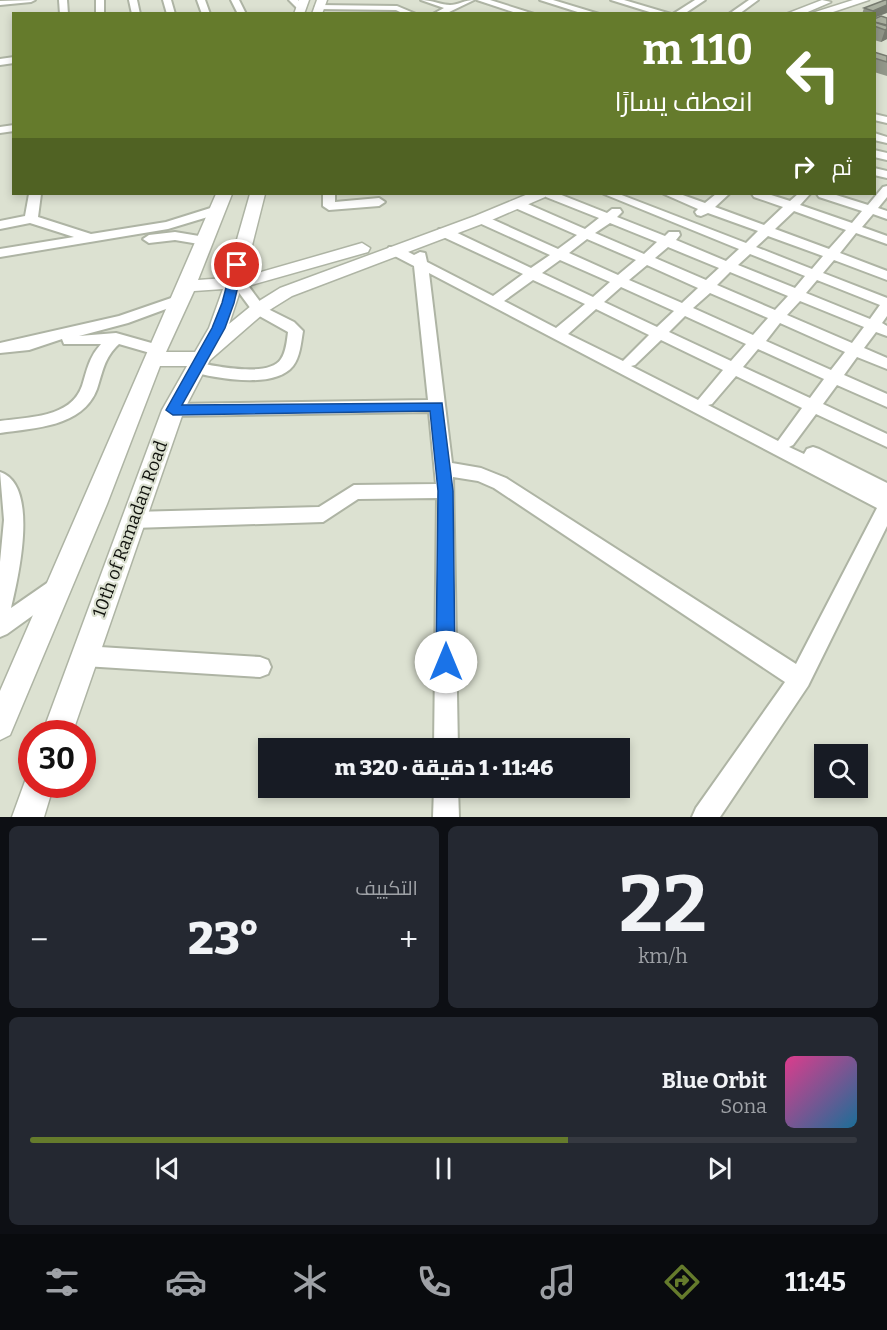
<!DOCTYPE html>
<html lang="ar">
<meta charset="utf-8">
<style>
body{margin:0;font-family:Bitter,Cairo,serif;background:#242831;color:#f1f3f6;direction:rtl;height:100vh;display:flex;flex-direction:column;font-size:22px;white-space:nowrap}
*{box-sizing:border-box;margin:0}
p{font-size:20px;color:#9ea1a6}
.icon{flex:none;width:33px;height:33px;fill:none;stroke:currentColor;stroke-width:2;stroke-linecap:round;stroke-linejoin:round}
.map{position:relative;height:817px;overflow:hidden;direction:ltr}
.sheet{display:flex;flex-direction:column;gap:9px;padding:9px;background:#0d0f14;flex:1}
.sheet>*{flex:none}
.top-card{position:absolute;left:12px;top:12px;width:864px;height:183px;border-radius:0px;box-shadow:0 3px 9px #0003;direction:rtl;background:#657b2c;color:#fff;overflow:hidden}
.fabs{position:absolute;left:814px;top:744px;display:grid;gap:12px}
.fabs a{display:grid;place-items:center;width:54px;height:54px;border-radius:0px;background:#171b24;box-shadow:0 3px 9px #0003;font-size:30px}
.speed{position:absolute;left:18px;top:720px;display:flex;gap:12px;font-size:30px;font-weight:700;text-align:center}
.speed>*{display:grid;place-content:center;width:78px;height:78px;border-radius:50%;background:#171b24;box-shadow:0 3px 9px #0003;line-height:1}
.speed .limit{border:9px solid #d22;background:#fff;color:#111}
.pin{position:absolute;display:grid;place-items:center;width:51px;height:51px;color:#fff;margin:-26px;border:3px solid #fff;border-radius:50%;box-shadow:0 2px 6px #0007}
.me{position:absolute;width:66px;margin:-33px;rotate:0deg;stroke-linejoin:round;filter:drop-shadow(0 0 4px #0008)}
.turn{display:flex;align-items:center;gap:21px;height:126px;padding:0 24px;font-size:27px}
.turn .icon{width:78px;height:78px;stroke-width:2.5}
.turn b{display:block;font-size:42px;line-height:51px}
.then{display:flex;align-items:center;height:57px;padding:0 24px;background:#0003;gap:12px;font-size:22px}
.big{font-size:45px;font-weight:800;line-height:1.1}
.sheet .widget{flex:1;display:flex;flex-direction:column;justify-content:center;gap:9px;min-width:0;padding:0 21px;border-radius:9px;background:#242831}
.sheet .dial{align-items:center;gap:0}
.dial b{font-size:78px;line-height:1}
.song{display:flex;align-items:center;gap:18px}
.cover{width:72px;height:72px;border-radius:9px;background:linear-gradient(135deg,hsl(330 70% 55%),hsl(200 70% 35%))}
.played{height:6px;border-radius:3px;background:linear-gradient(90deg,#657b2c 65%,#363941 65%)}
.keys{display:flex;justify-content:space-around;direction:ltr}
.heat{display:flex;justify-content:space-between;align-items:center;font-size:33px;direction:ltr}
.sheet .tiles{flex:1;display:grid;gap:9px;grid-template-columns:1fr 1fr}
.widget:last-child{grid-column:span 2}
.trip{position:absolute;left:258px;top:738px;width:372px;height:60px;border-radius:0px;background:#171b24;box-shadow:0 3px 9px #0003;font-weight:800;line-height:60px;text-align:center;direction:rtl}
.tabs{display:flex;height:96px;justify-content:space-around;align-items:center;background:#090b0e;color:#9ea1a6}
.tabs .icon{width:42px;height:42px}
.tabs .selected{color:#657b2c}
.tabs b{font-size:27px;color:#f1f3f6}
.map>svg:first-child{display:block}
</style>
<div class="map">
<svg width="887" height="817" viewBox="0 0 887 817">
<rect width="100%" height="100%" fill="#dce1d1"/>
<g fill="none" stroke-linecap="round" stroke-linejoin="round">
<defs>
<g id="minor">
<path d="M35,0L31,2L0,5V1Z"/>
<path d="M59,0H67L68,14H60Z"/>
<rect x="96" y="0" width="8" height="14"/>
<path d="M129,0H137L140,14H132Z"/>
<path d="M163,0H171L175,14H167Z"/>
<path d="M197,0H205L210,14H202Z"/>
<path d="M231,0H239L246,14H238Z"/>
<path d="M289,0H298L305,7L298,9Z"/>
<path d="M421,0C431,0 442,5 450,5C458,5 465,0 474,0L445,14H433L444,8Z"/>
<path d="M477,0H490L534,14H519Z"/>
<path d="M540,0H553L599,14H584Z"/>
<path d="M611,0H624L671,14H656Z"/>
<path d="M695,0H705L684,14H673Z"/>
<path d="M749,0H758L739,14H729Z"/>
<path d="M319,5L397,6L416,14H404L396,10L316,9L315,7Z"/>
<path d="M14,57V63L0,65V59Z"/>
<path d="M874,114L887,117V123L874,120Z"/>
<path d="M14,125V131L0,133V127Z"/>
<path d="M874,133L887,137V143L874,140Z"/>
<path d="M874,150L887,153V160L874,157Z"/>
<path d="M874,168L887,171V178L874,175Z"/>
<path d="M887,186V197L878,208L887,211V219L873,214L862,227L887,236V244L856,233L840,253L887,271V280L834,260L823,273L887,298V316L882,323L887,326V336L876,332L864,348L887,358V369L857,357L844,375L887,394V407L837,385L823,404L887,434V447L816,414L793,445L789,447L804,454L807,449L813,447L819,449L887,483V526L808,686L720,817H692L696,808L785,682L494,488L478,481L453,477L458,748H434L437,498L358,499L323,522L133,528L126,525L124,520L126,515L133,512L319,507L354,485L436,484L429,412L173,416L167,414L165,410L167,406L173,404L428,400L414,266L389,253L387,250L389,247H399L414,255L420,252L425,253L427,262L493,296L523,274L439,235L438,232L439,229H449L531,268L550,255L477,222L475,219L477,216H485L558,249L577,235L513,207V201H521L585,229L599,218L546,197L544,194H559L607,213L612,209H620L622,212L617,217L665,236L669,232H679L680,235L676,240L726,261L739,249L604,194H619L746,243L758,231L708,213L701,216L697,215L695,212L698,209L664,194H680L705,203L716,194H729L715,207L764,225L783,207L754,197L752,194H768L790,201L798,194H810L800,205L852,223L862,211L819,197L817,194H833L868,205L883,187ZM794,211L846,230L829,249L775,229ZM610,223L657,242L644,254L595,233ZM768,236L823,256L812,269L756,247ZM587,239L636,260L618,275L569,253ZM668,247L719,268L706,280L655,258ZM750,254L805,276L795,288L738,265ZM560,260L610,282L593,297L542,273ZM647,265L698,288L682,303L629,280ZM730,272L788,296L775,310L717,285ZM429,273L877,508L796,664L506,478L481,468L452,463ZM533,280L585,304L556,328L504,301ZM817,280L880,305L870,319L806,293ZM621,287L674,311L657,327L604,302ZM710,293L768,318L753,335L693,308ZM800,301L864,327L852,343L787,315ZM596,309L649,335L623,361L568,334ZM685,316L746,344L731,361L669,332ZM780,323L845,352L831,370L766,341ZM661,340L723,370L698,400L631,366L635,365ZM758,349L824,379L810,398L743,367ZM736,376L802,408L778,441L708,405L712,404Z"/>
<path d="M29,194H41L38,217L91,234L166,222L217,206L223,210L221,213L168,229L0,257V249L74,237L30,223L0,229V221L25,216Z"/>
<path d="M323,194H335V202L379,198L385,202L379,206L329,210L323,206Z"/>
<path d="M175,232L205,237L211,241L205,245L175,240L149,243L143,239L149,235Z"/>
<path d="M239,279L244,280L264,307L294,322L303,331C301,343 300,357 293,366C274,390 214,378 189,371L187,367L189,363L195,362C214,366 269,378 281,359C286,352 287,340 288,332L254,313L232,283Z"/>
<path d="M180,295L185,296L187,299L185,302L128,323L79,336L116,333L162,346L165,350L162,354L157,355L119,344C104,358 103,371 97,389C83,427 34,428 0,433V421C28,417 71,418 82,386C87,370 89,357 101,344H64L62,339L29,350L0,353V343L119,316Z"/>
<path d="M0,472C40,485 18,578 11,608L50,581L57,578L64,581L67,587L64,593L7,634L0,637V562L4,520Z"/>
<path d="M84,646L260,657L268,660L271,667L268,674L260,677L84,666L76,663L73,656L76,649Z"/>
<path d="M434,788H458L459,817H433Z"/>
</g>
<g id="major">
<path d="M299,0H309L304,14H294Z"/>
<path d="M317,0H327L322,14H312Z"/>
<path d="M822,0L831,2L803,14H786Z"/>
<path d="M853,0H869L827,14H809Z"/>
<path d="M216,194H232L198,280L226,278L250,194H265L244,277L362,243L370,248L368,252L241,288L229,324L251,306L280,288L475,216L528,194H548L545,197L487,222L292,296L263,314L210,360L184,410L72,734H42L162,410L187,366H160L107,504L10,735L0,740V691ZM223,289L209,328L195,352H166L194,291Z"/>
<path d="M32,772V784H54L44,817H12L28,773Z"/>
</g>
</defs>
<use href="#minor" stroke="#aeb4a4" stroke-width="4"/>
<use href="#major" stroke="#aeb4a4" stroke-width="3"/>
<use href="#minor" fill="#fff" fill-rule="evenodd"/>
<use href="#major" fill="#fff" fill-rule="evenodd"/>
</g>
<g fill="#92978a">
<path d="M885,0L874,14H862L864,8Z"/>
<path d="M887,18V39L881,42L874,40V19Z"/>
<path d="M874,52L887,56V76L874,72Z"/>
</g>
<g fill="#777b70">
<path d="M887,5V13L874,18V14H872L873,11Z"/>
<path d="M887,29V39L881,42L885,30Z"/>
</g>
<g fill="#aab0a0" stroke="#777b70" stroke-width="1.5">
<path d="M885,0H887V5L873,11L864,8Z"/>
<path d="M881,16L887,18V25L874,22V19Z"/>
<path d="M874,22L887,26V29L885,30L874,26Z"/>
<path d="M874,52L887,56V62L874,58Z"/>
</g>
<path fill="#1a73e8" stroke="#114b97" stroke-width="1.5" d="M237,262L243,265L234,303L225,328L182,405L442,403L453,491L455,662L452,668L446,670L439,668L436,662L438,491L430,411L173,415L166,410L212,328L222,303L232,265Z"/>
<g text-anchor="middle" stroke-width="4.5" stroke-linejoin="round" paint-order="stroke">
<g font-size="18" fill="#0f110c" stroke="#dce1d1">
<text transform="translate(130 529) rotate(-70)" y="6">10th of Ramadan Road</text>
</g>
</g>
</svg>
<div class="fabs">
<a><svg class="icon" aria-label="search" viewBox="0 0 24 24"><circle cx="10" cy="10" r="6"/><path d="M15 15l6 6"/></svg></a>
</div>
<div class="speed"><div class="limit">30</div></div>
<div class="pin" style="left:237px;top:265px;background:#d93025"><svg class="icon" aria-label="arrive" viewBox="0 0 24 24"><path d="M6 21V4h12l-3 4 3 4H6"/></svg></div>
<svg class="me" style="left:446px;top:662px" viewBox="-20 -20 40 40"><circle r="19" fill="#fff"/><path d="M0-13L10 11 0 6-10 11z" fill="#1a73e8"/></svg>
<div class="trip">11:46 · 1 دقيقة · 320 m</div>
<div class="top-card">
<div class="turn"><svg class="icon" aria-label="left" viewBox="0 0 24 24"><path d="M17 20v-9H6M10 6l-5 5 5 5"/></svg><div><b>110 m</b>انعطف يسارًا</div></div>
<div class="then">ثم<svg class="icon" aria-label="right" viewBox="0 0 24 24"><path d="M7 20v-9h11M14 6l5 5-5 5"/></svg></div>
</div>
</div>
<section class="sheet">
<div class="tiles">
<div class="widget dial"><b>22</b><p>km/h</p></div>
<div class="widget"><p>التكييف</p>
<div class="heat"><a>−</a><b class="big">23°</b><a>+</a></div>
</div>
<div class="widget">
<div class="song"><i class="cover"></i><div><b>Blue Orbit</b><p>Sona</p></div></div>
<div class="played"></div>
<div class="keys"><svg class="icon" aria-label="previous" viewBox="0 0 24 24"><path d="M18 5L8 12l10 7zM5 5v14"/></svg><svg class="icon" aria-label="pause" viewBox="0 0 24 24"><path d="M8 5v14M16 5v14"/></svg><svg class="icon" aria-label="next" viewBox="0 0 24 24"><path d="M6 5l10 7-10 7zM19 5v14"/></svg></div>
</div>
</div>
</section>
<nav class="tabs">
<b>11:45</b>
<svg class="icon selected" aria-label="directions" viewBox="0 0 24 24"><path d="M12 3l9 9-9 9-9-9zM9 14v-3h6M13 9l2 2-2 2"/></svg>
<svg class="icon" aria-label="music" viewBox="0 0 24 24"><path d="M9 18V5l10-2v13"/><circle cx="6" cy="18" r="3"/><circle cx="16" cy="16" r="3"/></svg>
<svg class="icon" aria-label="phone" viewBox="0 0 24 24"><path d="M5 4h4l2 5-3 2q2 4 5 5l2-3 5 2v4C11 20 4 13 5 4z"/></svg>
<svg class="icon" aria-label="climate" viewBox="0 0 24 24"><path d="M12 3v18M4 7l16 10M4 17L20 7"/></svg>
<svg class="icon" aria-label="car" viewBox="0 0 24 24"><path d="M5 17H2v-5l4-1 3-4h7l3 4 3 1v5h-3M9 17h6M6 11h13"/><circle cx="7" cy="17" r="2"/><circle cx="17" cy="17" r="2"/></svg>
<svg class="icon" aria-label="filters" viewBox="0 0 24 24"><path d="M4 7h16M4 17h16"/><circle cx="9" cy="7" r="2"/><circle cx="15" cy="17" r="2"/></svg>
</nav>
